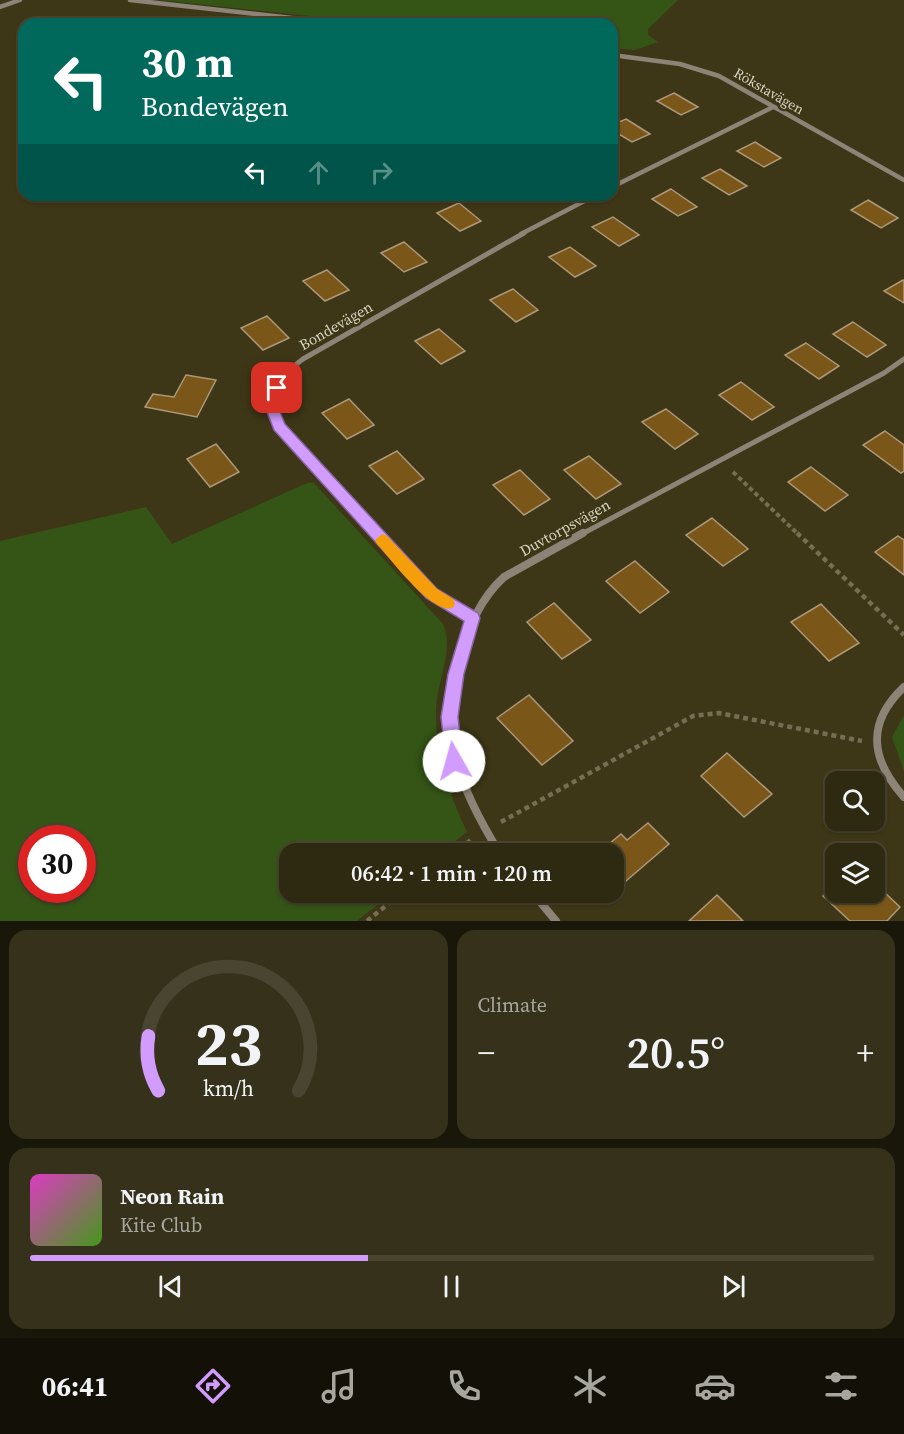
<!DOCTYPE html>
<meta charset="utf-8">
<style>
body{margin:0;font-family:"Source Serif 4",serif;background:#36311a;color:#f1f3f6;height:100vh;display:flex;flex-direction:column;font-size:22px;white-space:nowrap}
*{box-sizing:border-box;margin:0}
p{font-size:20px;color:#a7a69f}
.icon{flex:none;width:33px;height:33px;fill:none;stroke:currentColor;stroke-width:2;stroke-linecap:round;stroke-linejoin:round}
.map{position:relative;height:921px;overflow:hidden}
.sheet{display:flex;flex-direction:column;gap:9px;padding:9px;background:#191709;flex:1}
.sheet>*{flex:none}
.guide{position:absolute;left:18px;top:18px;width:600px;height:183px;border-radius:18px;box-shadow:0 2px 4px #0004,0 0 0 2px #494531;background:#00695c;color:#fff;overflow:hidden}
.buttons{position:absolute;left:825px;top:771px;display:grid;gap:12px}
.buttons a{display:grid;place-items:center;width:60px;height:60px;border-radius:12px;background:#2e2911;box-shadow:0 2px 4px #0004,0 0 0 2px #494531;font-size:30px}
.speed{position:absolute;left:18px;top:825px;display:flex;gap:12px;font-size:30px;font-weight:700;text-align:center}
.speed>*{display:grid;place-content:center;width:78px;height:78px;border-radius:50%;background:#2e2911;box-shadow:0 2px 4px #0004,0 0 0 2px #494531;line-height:1}
.speed .limit{border:9px solid #d22;background:#fff;color:#111}
.pin{position:absolute;display:grid;place-items:center;width:51px;height:51px;color:#fff;margin:-26px;border-radius:12px;box-shadow:0 3px 9px #0006}
.me{position:absolute;width:66px;margin:-33px;rotate:353deg;stroke-linejoin:round;filter:drop-shadow(0 0 4px #0008)}
.turn{display:flex;align-items:center;gap:21px;height:126px;padding:0 24px;font-size:27px}
.turn .icon{width:78px;height:78px;stroke-width:2.5}
.turn b{display:block;font-size:42px;line-height:51px}
.lanes{display:flex;align-items:center;height:57px;padding:0 24px;background:#0003;justify-content:center;gap:30px;direction:ltr}
.lanes .off{opacity:.35}
.big{font-size:45px;font-weight:600;line-height:1.1}
.sheet .card{flex:1;display:flex;flex-direction:column;justify-content:center;gap:9px;min-width:0;padding:0 21px;border-radius:18px;background:#36311a}
.sheet .dial{align-items:center;gap:0}
.dial svg{height:156px;overflow:visible;fill:none;stroke:#494531;stroke-width:7;stroke-linecap:round;text-anchor:middle}
.dial text{fill:#f1f3f6;stroke:none}
.song{display:flex;align-items:center;gap:18px}
.cover{width:72px;height:72px;border-radius:9px;background:linear-gradient(135deg,hsl(310 70% 55%),hsl(100 70% 35%))}
.played{height:6px;border-radius:3px;background:linear-gradient(90deg,#d29cfd 40%,#494531 40%)}
.keys{display:flex;justify-content:space-around;direction:ltr}
.heat{display:flex;justify-content:space-between;align-items:center;font-size:33px;direction:ltr}
.sheet .tiles{flex:1;display:grid;gap:9px;grid-template-columns:1fr 1fr}
.card:last-child{grid-column:span 2}
.trip{position:absolute;left:279px;top:843px;width:345px;height:60px;border-radius:18px;background:#2e2911;box-shadow:0 2px 4px #0004,0 0 0 2px #494531;font-weight:600;line-height:60px;text-align:center}
.tabs{display:flex;height:96px;justify-content:space-around;align-items:center;background:#121007;color:#a7a69f}
.tabs .icon{width:42px;height:42px}
.tabs .selected{color:#d29cfd}
.tabs b{font-size:27px;color:#f1f3f6}
.map>svg:first-child{display:block}
</style>
<div class="map">
<svg width="904" height="921" viewBox="0 0 904 921">
<rect width="100%" height="100%" fill="#3e3717"/>
<g fill="#345516" fill-rule="evenodd">
<path d="M159,0H678L648,29V35L658,42L635,50L612,48V24H386Z"/>
<path d="M307,483H314L443,624C455,651 436,682 436,711C435,755 449,793 467,832L440,853L290,854V892L392,893L357,921H0V541L146,507L172,544ZM82,838V890H32V838Z"/>
<path d="M904,715V771L892,737Z"/>
</g>
<g fill="#7a5719" stroke="#ad987a" stroke-width="1.5">
<path d="M674,93L698,107L681,115L657,101Z"/>
<path d="M626,119L650,134L632,142L612,130V125Z"/>
<path d="M755,142L781,158L764,167L737,151Z"/>
<path d="M720,169L747,186L729,195L702,178Z"/>
<path d="M671,189L697,207L678,216L652,199Z"/>
<path d="M868,200L898,218L881,228L851,210Z"/>
<path d="M459,203L481,221L460,231L437,213Z"/>
<path d="M613,217L639,235L619,246L592,227Z"/>
<path d="M404,242L427,262L404,272L381,253Z"/>
<path d="M570,247L596,266L575,277L549,257Z"/>
<path d="M327,270L349,290L325,301L303,281Z"/>
<path d="M903,280L904,281V303L884,291Z"/>
<path d="M513,289L538,310L516,322L490,300Z"/>
<path d="M267,316L289,338L263,350L241,328Z"/>
<path d="M853,322L886,345L867,357L833,334Z"/>
<path d="M439,329L465,351L441,364L415,341Z"/>
<path d="M806,343L839,366L819,379L785,355Z"/>
<path d="M186,375L216,380L197,417L145,407L153,394L174,397Z"/>
<path d="M741,382L774,407L752,420L719,395Z"/>
<path d="M349,399L374,425L347,439L322,413Z"/>
<path d="M666,409L698,434L675,449L642,422Z"/>
<path d="M885,431L904,445V471L901,473L863,445Z"/>
<path d="M216,444L239,472L210,487L187,459Z"/>
<path d="M397,451L424,479L397,494L369,466Z"/>
<path d="M589,456L621,484L596,499L564,470Z"/>
<path d="M811,467L848,495L825,511L788,482Z"/>
<path d="M520,470L550,499L524,515L493,485Z"/>
<path d="M712,518L748,549L723,566L686,535Z"/>
<path d="M898,536L904,540V575L875,552Z"/>
<path d="M635,561L669,592L640,613L606,581Z"/>
<path d="M554,603L591,640L562,659L527,622Z"/>
<path d="M821,604L859,643L829,661L791,622Z"/>
<path d="M529,695L573,741L542,765L497,718Z"/>
<path d="M727,753L772,794L744,817L701,776Z"/>
<path d="M648,823L669,844L619,887L614,881V854H597L621,834L627,840Z"/>
<path d="M874,878L884,886L881,889L900,907L887,921H850L823,896L836,884V892H874Z"/>
<path d="M717,895L743,921H689Z"/>
</g>
<g fill="none" stroke-linecap="round" stroke-linejoin="round">
<path stroke="#746f54" stroke-width="4" stroke-dasharray="4.5 3" stroke-linecap="butt" d="M733,472L799,535"/>
<g stroke="#746f54" stroke-width="4.5" stroke-dasharray="5 4" stroke-linecap="butt">
<path d="M797,533L904,635"/>
<path d="M501,822L693,716L719,713L862,741"/>
<path d="M452,854L471,840"/>
<path d="M367,921L403,892"/>
</g>
<g stroke="#8e8377" stroke-width="4.5">
<path d="M130,0L346,24"/>
<path d="M0,7L20,0"/>
<path d="M612,55L680,64L719,76L904,180"/>
<path d="M612,187L773,107"/>
<path d="M521,234L596,195"/>
</g>
<g stroke="#8e8377" stroke-width="5">
<path d="M377,535L279,426C265,395 278,378 303,359L524,233"/>
<path d="M580,535L884,373L904,359"/>
</g>
<g stroke="#8e8377" stroke-width="8">
<path d="M376,533L431,594L472,618"/>
<path d="M904,687C866,723 870,759 904,797"/>
<path d="M500,854C457,782 441,741 461,657C469,626 480,599 504,577L583,533"/>
<path d="M532,892L556,921"/>
</g>
</g>
<path fill="#d29cfd" stroke="#8865a4" stroke-width="1.5" d="M277,384L283,388L278,407L285,424L437,589L478,613L480,618L464,674L458,717L463,761L460,766L454,768L449,766L446,761L441,717L448,674L464,621L426,598L274,430L265,407L270,388Z"/>
<path fill="#f59e0b" d="M382,534L387,536L437,589L453,599L455,603L453,608C432,615 391,559 377,544L375,540Z"/>
<g text-anchor="middle" stroke-width="5" stroke-linejoin="round" paint-order="stroke">
<g font-size="14" fill="#d5d2c0" stroke="#3e3717">
<text transform="translate(769 91) rotate(30)" y="5">Rökstavägen</text>
</g>
<g font-size="15" fill="#d5d2c0" stroke="#3e3717">
<text transform="translate(336 326) rotate(-30)" y="5">Bondevägen</text>
<text transform="translate(565 528) rotate(-29)" y="5">Duvtorpsvägen</text>
</g>
</g>
</svg>
<div class="buttons">
<a><svg class="icon" aria-label="search" viewBox="0 0 24 24"><circle cx="10" cy="10" r="6"/><path d="M15 15l6 6"/></svg></a>
<a><svg class="icon" aria-label="layers" viewBox="0 0 24 24"><path d="M12 4l9 5-9 5-9-5zM3 14l9 5 9-5"/></svg></a>
</div>
<div class="speed"><div class="limit">30</div></div>
<div class="pin" style="left:277px;top:388px;background:#d93025"><svg class="icon" aria-label="arrive" viewBox="0 0 24 24"><path d="M6 21V4h12l-3 4 3 4H6"/></svg></div>
<svg class="me" style="left:454px;top:761px" viewBox="-20 -20 40 40"><circle r="19" fill="#fff"/><path d="M0-13L10 11 0 6-10 11z" fill="#d29cfd"/></svg>
<div class="trip">06:42 · 1 min · 120 m</div>
<div class="guide">
<div class="turn"><svg class="icon" aria-label="left" viewBox="0 0 24 24"><path d="M17 20v-9H6M10 6l-5 5 5 5"/></svg><div><b>30 m</b>Bondevägen</div></div>
<div class="lanes"><svg class="icon" aria-label="left" viewBox="0 0 24 24"><path d="M17 20v-9H6M10 6l-5 5 5 5"/></svg><svg class="icon off" aria-label="ahead" viewBox="0 0 24 24"><path d="M12 20V5M6 11l6-6 6 6"/></svg><svg class="icon off" aria-label="right" viewBox="0 0 24 24"><path d="M7 20v-9h11M14 6l5 5-5 5"/></svg></div>
</div>
</div>
<section class="sheet">
<div class="tiles">
<div class="card dial"><svg viewBox="0 0 100 80">
<path d="M14 69A42 42 0 1 1 86 69"/>
<path d="M14 69A42 42 0 0 1 9 41" stroke="#d29cfd"/>
<text x="50" y="56" font-size="32" font-weight="700">23</text>
<text x="50" y="72" font-size="11">km/h</text>
</svg></div>
<div class="card"><p>Climate</p>
<div class="heat"><a>−</a><b class="big">20.5°</b><a>+</a></div>
</div>
<div class="card">
<div class="song"><i class="cover"></i><div><b>Neon Rain</b><p>Kite Club</p></div></div>
<div class="played"></div>
<div class="keys"><svg class="icon" aria-label="previous" viewBox="0 0 24 24"><path d="M18 5L8 12l10 7zM5 5v14"/></svg><svg class="icon" aria-label="pause" viewBox="0 0 24 24"><path d="M8 5v14M16 5v14"/></svg><svg class="icon" aria-label="next" viewBox="0 0 24 24"><path d="M6 5l10 7-10 7zM19 5v14"/></svg></div>
</div>
</div>
</section>
<nav class="tabs">
<b>06:41</b>
<svg class="icon selected" aria-label="directions" viewBox="0 0 24 24"><path d="M12 3l9 9-9 9-9-9zM9 14v-3h6M13 9l2 2-2 2"/></svg>
<svg class="icon" aria-label="music" viewBox="0 0 24 24"><path d="M9 18V5l10-2v13"/><circle cx="6" cy="18" r="3"/><circle cx="16" cy="16" r="3"/></svg>
<svg class="icon" aria-label="phone" viewBox="0 0 24 24"><path d="M5 4h4l2 5-3 2q2 4 5 5l2-3 5 2v4C11 20 4 13 5 4z"/></svg>
<svg class="icon" aria-label="climate" viewBox="0 0 24 24"><path d="M12 3v18M4 7l16 10M4 17L20 7"/></svg>
<svg class="icon" aria-label="car" viewBox="0 0 24 24"><path d="M5 17H2v-5l4-1 3-4h7l3 4 3 1v5h-3M9 17h6M6 11h13"/><circle cx="7" cy="17" r="2"/><circle cx="17" cy="17" r="2"/></svg>
<svg class="icon" aria-label="filters" viewBox="0 0 24 24"><path d="M4 7h16M4 17h16"/><circle cx="9" cy="7" r="2"/><circle cx="15" cy="17" r="2"/></svg>
</nav>
